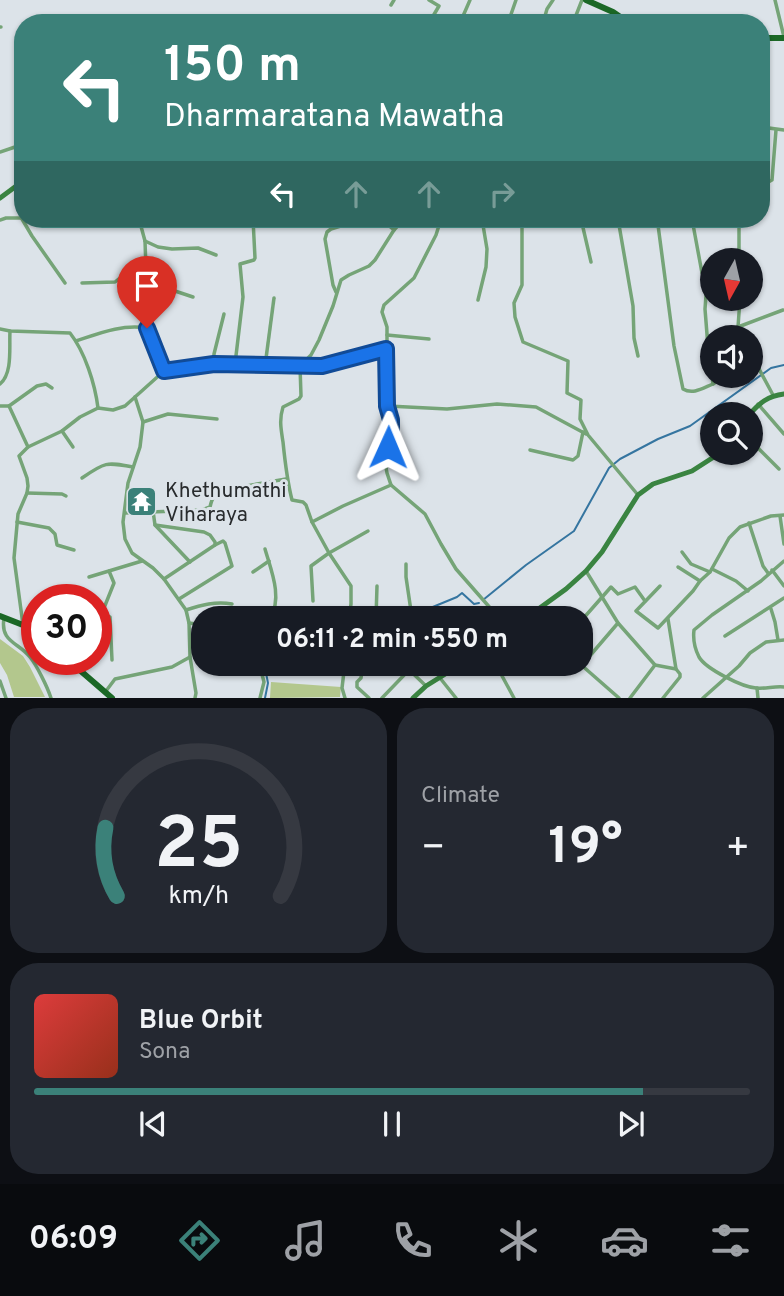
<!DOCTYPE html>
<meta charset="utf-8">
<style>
body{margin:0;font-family:Overpass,sans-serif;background:#242831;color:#f1f3f6;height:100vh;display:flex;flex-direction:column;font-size:26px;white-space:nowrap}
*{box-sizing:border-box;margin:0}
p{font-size:23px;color:#9ea1a6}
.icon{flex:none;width:38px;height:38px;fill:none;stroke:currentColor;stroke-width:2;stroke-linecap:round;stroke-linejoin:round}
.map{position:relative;height:698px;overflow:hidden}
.details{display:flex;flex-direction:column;gap:10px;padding:10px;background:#0d0f14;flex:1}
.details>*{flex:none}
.guide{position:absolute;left:14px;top:14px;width:756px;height:214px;border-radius:28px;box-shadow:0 2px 5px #0004;background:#3b8179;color:#fff;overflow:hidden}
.needle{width:46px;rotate:188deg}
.fabs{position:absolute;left:700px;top:248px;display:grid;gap:14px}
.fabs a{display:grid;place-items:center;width:63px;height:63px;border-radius:50%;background:#171b24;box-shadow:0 2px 5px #0004;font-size:35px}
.speed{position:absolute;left:21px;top:584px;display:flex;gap:14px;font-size:35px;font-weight:700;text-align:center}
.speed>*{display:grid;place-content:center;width:91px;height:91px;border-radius:50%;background:#171b24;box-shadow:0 2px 5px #0004;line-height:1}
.speed .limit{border:10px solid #d22;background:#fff;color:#111}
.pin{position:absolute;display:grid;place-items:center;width:60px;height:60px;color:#fff;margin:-72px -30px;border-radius:50% 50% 50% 0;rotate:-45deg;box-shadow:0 0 7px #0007}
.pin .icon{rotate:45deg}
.me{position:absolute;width:77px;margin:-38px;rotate:1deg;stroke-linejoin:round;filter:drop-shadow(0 0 5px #0008)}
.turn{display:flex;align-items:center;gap:24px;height:147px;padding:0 35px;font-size:32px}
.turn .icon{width:91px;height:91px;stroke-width:2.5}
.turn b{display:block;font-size:49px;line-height:60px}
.lanes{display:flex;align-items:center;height:66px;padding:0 35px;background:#0003;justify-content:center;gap:35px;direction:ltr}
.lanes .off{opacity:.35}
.big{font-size:52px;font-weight:700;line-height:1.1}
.details .tile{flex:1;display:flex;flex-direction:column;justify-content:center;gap:10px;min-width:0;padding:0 24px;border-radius:28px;background:#242831}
.details .dial{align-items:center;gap:0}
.dial svg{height:182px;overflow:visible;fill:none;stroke:#363941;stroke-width:7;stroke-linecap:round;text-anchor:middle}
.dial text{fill:#f1f3f6;stroke:none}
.song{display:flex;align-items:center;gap:21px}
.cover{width:84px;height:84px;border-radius:10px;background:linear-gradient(135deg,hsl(0 70% 55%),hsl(10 70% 35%))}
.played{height:7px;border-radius:4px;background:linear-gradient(90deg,#3b8179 85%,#363941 85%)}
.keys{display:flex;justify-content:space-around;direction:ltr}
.heat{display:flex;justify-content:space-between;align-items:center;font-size:38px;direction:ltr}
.details .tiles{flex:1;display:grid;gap:10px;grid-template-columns:1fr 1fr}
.tile:last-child{grid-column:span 2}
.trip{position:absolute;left:191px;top:606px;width:402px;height:70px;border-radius:28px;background:#171b24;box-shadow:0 2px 5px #0004;font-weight:700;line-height:70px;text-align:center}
.tabs{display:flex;height:112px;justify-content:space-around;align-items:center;background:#090b0e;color:#9ea1a6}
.tabs .icon{width:49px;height:49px}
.tabs .on{color:#3b8179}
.tabs b{font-size:32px;color:#f1f3f6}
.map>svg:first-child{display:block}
</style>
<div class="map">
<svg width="784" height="698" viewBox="0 0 784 698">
<rect width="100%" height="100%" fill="#dce3e9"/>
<g fill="#b3c78d">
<path d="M0,639L23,656L30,667L45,697H14L7,675L0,663Z"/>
<path d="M271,682L341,687L340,697L270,698Z"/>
</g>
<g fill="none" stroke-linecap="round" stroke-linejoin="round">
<g stroke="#3575a0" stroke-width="2">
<path d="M483,600L526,565L574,531L609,468L620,459L658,439L690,426L771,368L784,365"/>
<path d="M406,618L457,597L462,593L474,604L479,603"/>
<path d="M264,663L268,683L265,698"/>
</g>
<g stroke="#75a477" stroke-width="3.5">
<path d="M775,0L784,37"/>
<path d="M391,5L394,0"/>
<path d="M429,23L439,6L429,0"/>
<path d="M460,23L470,0"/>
<path d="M508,23L516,0"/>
<path d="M543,23L547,9L553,0"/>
<path d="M573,23L582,0"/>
<path d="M0,27H1"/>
<path d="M761,127L784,130"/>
<path d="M0,152L15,147L23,146"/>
<path d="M761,186L772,180L776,130"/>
<path d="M22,219L32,236L65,283"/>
<path d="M139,219L145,241L146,269V290L142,312L164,371"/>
<path d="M381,219L394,230"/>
<path d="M441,219L436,235L414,278L384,305L382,312L387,327V406L391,420V431L385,462L387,473L391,485L425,514L441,544L456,569L499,618"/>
<path d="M522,219V285L514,303L515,317L523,342L568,361L567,393L581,400L580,419L588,435L638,495"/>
<path d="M581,219L591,262"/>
<path d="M618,219L633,306L634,338L638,356"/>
<path d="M655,219L658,225L674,346L683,389C693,395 703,388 713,384"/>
<path d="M692,219L702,273L707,282L705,309L708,347L713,384L725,376"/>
<path d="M739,219V261"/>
<path d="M0,220L6,218H23"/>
<path d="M145,241L158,247L172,249L198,248L216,255"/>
<path d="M82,283L115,282L126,273L146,269"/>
<path d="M146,290L175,291L193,297"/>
<path d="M336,292L333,285L325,239L327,232L331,229L363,219"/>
<path d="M740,299L738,327L742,338"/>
<path d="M478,300L486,267L487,249L482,219"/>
<path d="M738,327L783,310"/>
<path d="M0,329L10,331L70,333C85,352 95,384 98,408"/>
<path d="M387,335L429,339"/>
<path d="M76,341C100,333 122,324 147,328"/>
<path d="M751,354L773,395"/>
<path d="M214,364V354L224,314"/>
<path d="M235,364L243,297L240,264L254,260L255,258L253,219"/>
<path d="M265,366L274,298"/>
<path d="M0,384C13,373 9,347 10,331"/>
<path d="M135,397L143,422L140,447L128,483L123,522L125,539L132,553L153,568L164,579L186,610L189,623L190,657L196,693L195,698"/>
<path d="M758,404L784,434"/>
<path d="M0,406H9L28,447"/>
<path d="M9,406L37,386L46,384L52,388"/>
<path d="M388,406L447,409L497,404L536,407L586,434"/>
<path d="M143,422L168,414L217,419"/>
<path d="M62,431L73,447"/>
<path d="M751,441L779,469"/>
<path d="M530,450L573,460L578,456L583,432"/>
<path d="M82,478C105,462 106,462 133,467"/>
<path d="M27,493L62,494L66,496"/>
<path d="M153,511L155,525L190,562"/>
<path d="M125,513L202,510L210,507C212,498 214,494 223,490L286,479"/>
<path d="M780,516L784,544"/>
<path d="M17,522L49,528L55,534L57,545L74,550"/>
<path d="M312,522L343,506L391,485"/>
<path d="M749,523L763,566L768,573"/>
<path d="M155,525L204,532L210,535L215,542V545L164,579"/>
<path d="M265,549C271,570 283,598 270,618"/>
<path d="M682,552L691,564L710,572"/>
<path d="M784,561L761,581L712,615L694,630C693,638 695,649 699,657C706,669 742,687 756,688C766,689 774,686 784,687"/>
<path d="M678,567L700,581"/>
<path d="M712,569L736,581L748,591"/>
<path d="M772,570L784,586"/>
<path d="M586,571L618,623L655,665L676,669L680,674V677L663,698"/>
<path d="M253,572L269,561"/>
<path d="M89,577L142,561"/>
<path d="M660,586L636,611L658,628L693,591L700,581L710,572L729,538L740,527L771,516L784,515"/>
<path d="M179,599L232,566L225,543L223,541L215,545"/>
<path d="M313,601L311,566L329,553L368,531"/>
<path d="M771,609L775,622L778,640"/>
<path d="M186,610C201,605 216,601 232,604"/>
<path d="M96,613H102L110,617L112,660"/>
<path d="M102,613L114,583L109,571"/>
<path d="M273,615L316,618"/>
<path d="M4,618C0,642 18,642 30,657C37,666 47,686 51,698"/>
<path d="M349,618L351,604V586L329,553L312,522L306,505L303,502L292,500C287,480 285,462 283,442C281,429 279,420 283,407L299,399L301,396L300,366L311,355L319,340L333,306L341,280L349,275L369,266L375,260L394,230L404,219"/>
<path d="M376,618L377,586"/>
<path d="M394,618L411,611L406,577V564"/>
<path d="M668,619L676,669"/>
<path d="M581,621L611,587L618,594L635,587L645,601"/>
<path d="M189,623L203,625"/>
<path d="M23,625L14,558L18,514L27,493L28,486L27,478L19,456L28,447L62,431L80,417L98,408L113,410L125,406L164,371L214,364H235L322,366L386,349"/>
<path d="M725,636L784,598"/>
<path d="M259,663L264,682L260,698"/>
<path d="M345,663L342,688L345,698"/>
<path d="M363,663L361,678L357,682V687L369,698"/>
<path d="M402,663L426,686"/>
<path d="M495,663L514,698"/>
<path d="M579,663L619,698"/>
<path d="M582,665L618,623"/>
<path d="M440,678L456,698"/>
<path d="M0,681L6,698"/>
<path d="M757,688L758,698"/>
<path d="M106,691L115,679L172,667L190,657"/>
<path d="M382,698L409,670L421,663"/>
<path d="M630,698L655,665"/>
<path d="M703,698L739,666L750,653L766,642L784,640"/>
</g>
<g stroke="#3a8441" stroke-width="5">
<path d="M0,198L23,181"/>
<path d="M749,415C759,403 768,396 784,394"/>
<path d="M526,618L566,589L586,571L602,552L638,495L653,484L692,471L720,453"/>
<path d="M413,698L426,686L463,663"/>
</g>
<g stroke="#1b6826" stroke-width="6">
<path d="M586,0L613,12L629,23"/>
<path d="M761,38H784"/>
<path d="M0,616L23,625L37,634"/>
<path d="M68,660L112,698"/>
</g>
</g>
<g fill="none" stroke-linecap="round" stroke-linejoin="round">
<defs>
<path id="route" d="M147,328L164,371L214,364L322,366L386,349L387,406L391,420V431L388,447"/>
</defs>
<use href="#route" stroke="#114b97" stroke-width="18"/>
<use href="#route" stroke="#1a73e8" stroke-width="12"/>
</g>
<defs>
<symbol id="temple-square" viewBox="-11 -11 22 22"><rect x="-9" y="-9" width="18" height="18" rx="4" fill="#3b8179" stroke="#dce3e9"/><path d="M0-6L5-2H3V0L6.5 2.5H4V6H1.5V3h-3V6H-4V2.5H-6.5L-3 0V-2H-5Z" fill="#fff"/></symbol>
</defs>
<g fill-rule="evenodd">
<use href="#temple-square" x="124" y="484" width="35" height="35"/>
</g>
<g text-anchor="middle" stroke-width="6" stroke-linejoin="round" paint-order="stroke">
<g font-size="21" fill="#282b2d" stroke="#dce3e9" text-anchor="start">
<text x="165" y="497">Khethumathi<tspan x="165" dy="24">Viharaya</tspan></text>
</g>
</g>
</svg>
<div class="fabs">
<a><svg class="needle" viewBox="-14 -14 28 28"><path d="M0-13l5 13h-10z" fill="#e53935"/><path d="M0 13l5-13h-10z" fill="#9ea1a6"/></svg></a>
<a><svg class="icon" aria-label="sound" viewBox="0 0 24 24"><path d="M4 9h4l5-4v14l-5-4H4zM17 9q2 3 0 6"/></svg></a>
<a><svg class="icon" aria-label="search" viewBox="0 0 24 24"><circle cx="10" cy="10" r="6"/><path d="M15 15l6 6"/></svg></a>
</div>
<div class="speed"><div class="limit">30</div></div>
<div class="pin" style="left:147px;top:328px;background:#d93025"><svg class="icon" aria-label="arrive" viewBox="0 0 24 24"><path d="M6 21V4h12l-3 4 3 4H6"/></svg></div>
<svg class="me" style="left:388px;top:447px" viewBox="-20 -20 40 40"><path d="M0-17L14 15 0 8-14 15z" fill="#1a73e8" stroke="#fff" stroke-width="4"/></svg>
<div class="trip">06:11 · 2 min · 550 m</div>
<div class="guide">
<div class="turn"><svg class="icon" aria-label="left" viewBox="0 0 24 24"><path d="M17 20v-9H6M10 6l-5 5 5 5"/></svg><div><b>150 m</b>Dharmaratana Mawatha</div></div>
<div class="lanes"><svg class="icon" aria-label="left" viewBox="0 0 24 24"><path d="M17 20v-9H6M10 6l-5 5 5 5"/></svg><svg class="icon off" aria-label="ahead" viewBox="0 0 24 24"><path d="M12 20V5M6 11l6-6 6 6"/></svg><svg class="icon off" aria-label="ahead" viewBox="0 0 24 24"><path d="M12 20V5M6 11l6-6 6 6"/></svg><svg class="icon off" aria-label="right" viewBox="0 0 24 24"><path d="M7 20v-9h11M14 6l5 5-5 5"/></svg></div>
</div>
</div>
<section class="details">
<div class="tiles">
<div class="tile dial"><svg viewBox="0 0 100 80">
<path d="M14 69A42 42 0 1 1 86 69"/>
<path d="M14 69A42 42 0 0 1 9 39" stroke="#3b8179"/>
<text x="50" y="56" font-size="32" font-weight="700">25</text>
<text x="50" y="72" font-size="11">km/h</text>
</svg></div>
<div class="tile"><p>Climate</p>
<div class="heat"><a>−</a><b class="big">19°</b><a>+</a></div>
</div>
<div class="tile">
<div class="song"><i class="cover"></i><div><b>Blue Orbit</b><p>Sona</p></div></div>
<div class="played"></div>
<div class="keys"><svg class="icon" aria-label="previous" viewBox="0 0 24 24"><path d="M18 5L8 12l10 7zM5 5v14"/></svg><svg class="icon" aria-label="pause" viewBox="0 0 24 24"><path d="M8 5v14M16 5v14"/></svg><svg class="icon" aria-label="next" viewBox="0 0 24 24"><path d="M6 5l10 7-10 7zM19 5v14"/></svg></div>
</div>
</div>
</section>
<nav class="tabs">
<b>06:09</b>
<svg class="icon on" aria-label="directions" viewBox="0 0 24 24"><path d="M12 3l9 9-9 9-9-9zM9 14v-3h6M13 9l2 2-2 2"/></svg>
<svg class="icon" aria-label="music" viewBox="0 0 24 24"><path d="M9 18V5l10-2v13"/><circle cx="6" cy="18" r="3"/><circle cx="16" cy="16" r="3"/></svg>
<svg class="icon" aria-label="phone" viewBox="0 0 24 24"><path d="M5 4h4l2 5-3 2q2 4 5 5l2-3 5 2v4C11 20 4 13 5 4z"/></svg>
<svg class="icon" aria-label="climate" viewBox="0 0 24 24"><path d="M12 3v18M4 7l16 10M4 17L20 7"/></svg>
<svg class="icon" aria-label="car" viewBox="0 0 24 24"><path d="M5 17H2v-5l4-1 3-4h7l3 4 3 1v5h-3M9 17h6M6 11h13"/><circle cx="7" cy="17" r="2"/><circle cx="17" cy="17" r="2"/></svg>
<svg class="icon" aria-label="filters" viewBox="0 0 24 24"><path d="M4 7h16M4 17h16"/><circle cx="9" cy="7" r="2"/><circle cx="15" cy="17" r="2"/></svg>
</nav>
